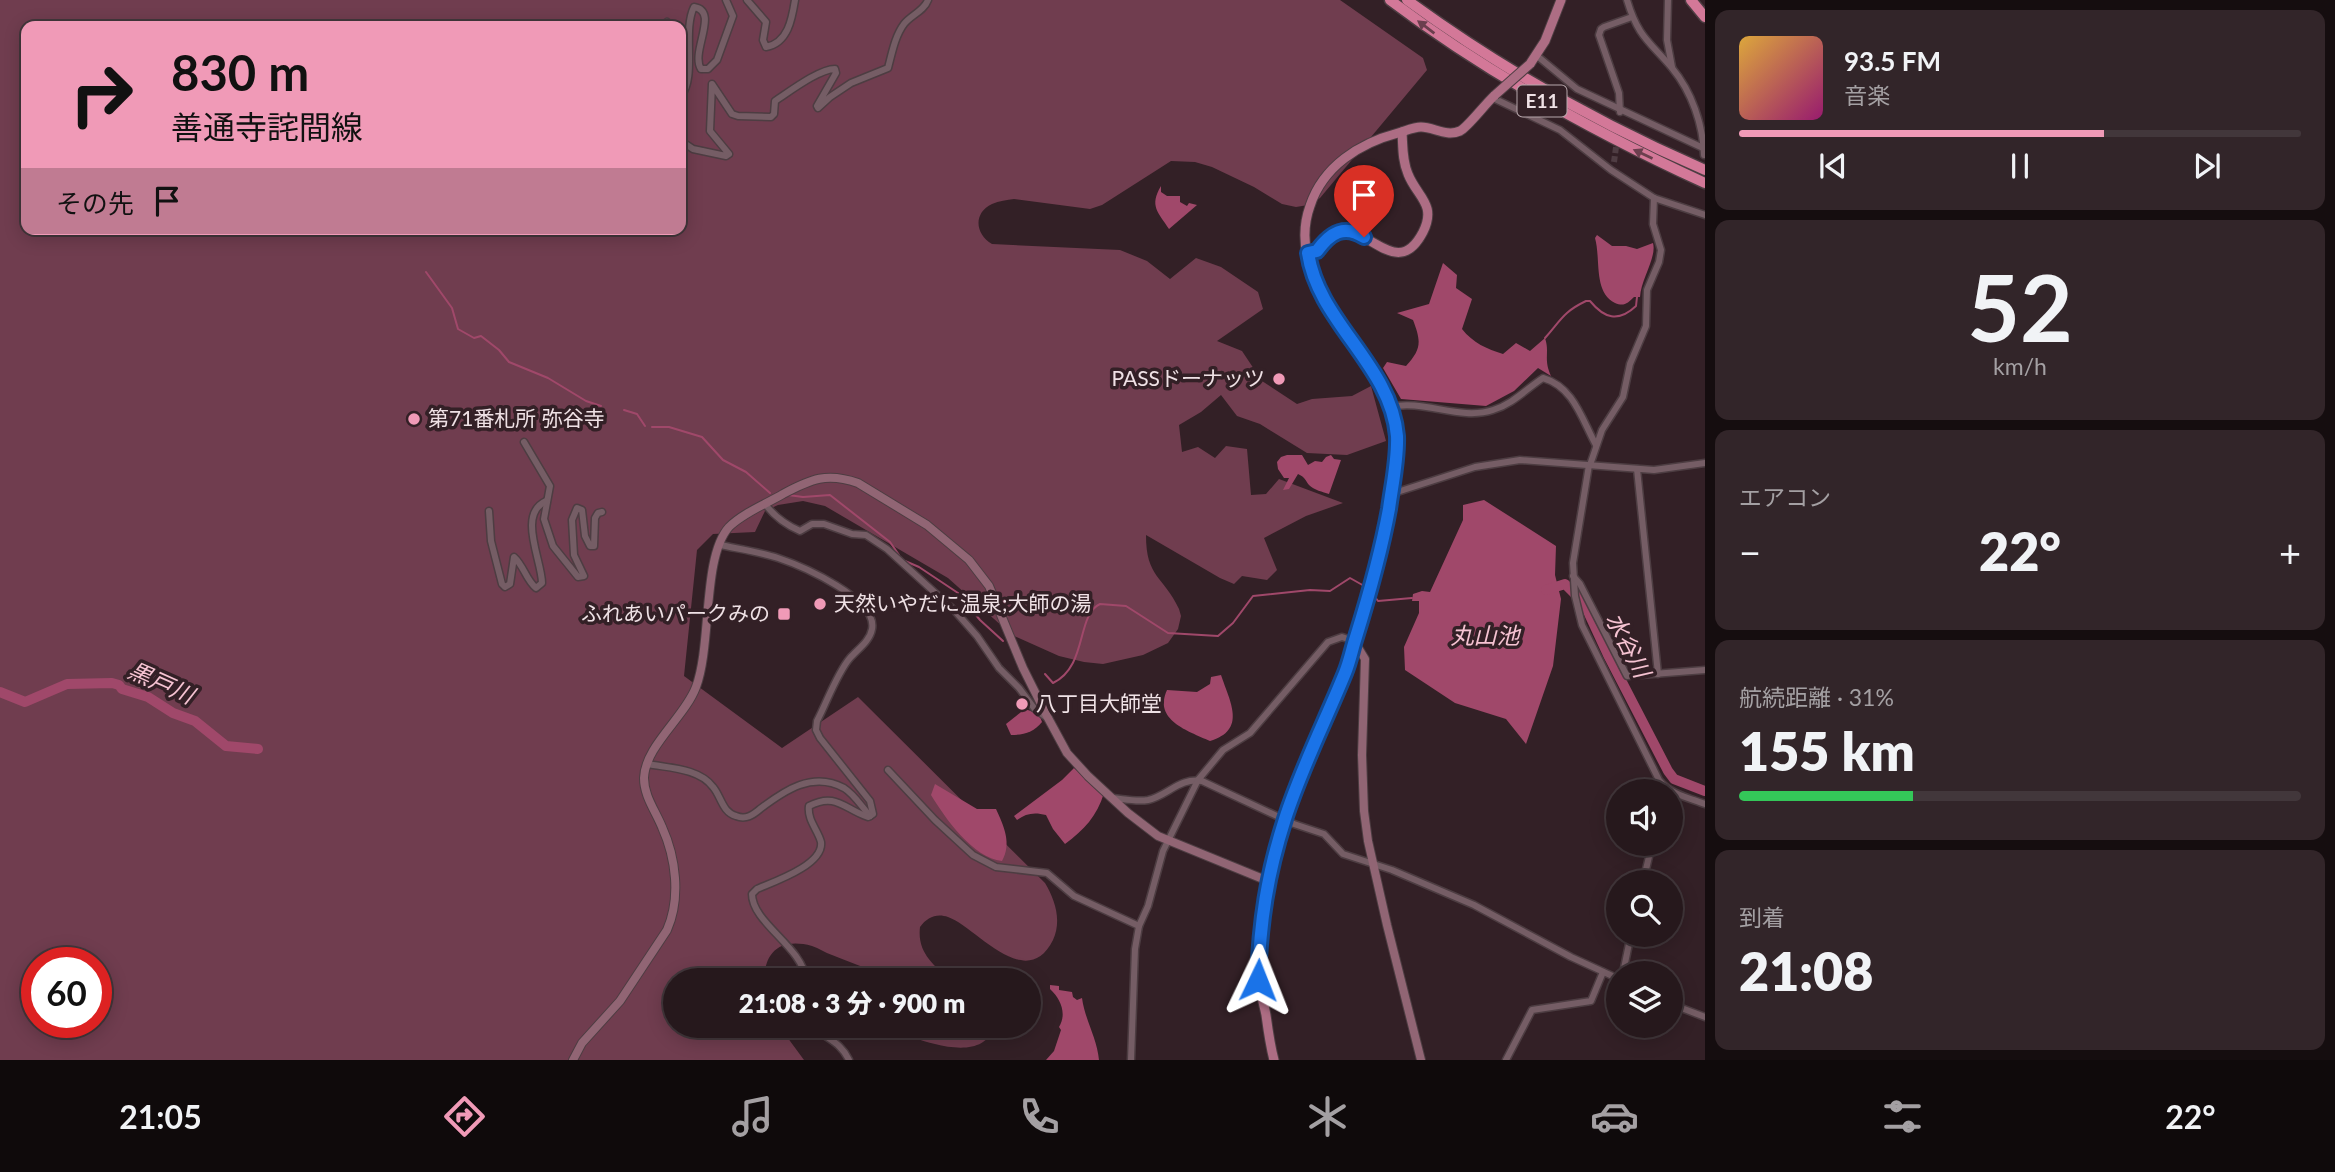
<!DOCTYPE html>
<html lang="ja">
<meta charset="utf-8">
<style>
body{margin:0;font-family:Lato,"Noto Sans JP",sans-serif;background:#322529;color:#f1f3f6;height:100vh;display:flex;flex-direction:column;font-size:26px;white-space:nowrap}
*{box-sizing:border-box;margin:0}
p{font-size:23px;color:#a4a0a3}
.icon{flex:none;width:38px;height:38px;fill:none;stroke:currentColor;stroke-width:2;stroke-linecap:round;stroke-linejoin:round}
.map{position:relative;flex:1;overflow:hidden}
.details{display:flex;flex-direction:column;gap:10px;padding:10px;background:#150d0f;width:630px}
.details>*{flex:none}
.guide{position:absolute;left:21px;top:21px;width:665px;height:214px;border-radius:14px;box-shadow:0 4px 18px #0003,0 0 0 2px #42373b;background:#f09ab7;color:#111;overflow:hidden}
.tools{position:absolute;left:1606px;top:779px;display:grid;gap:14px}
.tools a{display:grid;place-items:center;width:77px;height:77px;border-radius:50%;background:#26181c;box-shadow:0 4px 18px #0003,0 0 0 2px #42373b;font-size:35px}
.speed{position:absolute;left:21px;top:947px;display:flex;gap:14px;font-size:35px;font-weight:700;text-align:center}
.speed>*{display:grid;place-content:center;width:91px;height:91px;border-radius:50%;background:#26181c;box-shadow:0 4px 18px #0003,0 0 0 2px #42373b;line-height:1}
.speed .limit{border:10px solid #d22;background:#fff;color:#111}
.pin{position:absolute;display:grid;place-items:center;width:60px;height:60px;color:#fff;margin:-72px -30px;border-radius:50% 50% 50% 0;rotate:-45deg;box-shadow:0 0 7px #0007}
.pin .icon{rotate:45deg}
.me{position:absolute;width:77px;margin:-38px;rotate:2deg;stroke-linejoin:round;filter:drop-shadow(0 0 5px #0008)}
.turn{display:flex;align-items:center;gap:24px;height:147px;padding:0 35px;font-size:32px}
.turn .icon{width:91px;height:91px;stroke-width:2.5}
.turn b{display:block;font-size:49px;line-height:60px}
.then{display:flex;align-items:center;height:66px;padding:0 35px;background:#0003;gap:14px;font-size:26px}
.big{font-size:52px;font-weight:800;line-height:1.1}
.details .card{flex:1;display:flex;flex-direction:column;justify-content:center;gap:10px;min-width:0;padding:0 24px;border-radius:14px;background:#322529}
.details .dial{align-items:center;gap:0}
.dial b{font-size:91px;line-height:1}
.song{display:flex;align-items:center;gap:21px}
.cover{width:84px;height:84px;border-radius:10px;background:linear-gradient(135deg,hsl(40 70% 55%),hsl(320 70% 35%))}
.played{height:7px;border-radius:4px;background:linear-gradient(90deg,#f09ab7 65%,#42373b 65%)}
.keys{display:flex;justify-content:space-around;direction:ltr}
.heat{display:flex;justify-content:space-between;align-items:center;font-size:38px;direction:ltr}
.charge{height:10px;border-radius:5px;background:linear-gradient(90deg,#34c759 31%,#42373b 0)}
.trip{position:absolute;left:663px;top:968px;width:378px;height:70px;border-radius:35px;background:#26181c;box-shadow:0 4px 18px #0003,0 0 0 2px #42373b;font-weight:800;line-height:70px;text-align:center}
.menu{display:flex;height:112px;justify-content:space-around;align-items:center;background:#0f0a0b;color:#a4a0a3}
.menu .icon{width:49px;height:49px}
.menu .active{color:#f09ab7}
.menu b{font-size:32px;color:#f1f3f6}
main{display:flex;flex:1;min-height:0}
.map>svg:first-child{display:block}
</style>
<main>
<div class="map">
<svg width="1705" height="1060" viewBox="0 0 1705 1060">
<rect width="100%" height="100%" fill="#332026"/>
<g fill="#703d4f" fill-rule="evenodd">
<path d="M0,0H1340L1423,58L1427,70L1320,198L1308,205L1296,207L1282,204L1254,187L1212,167L1195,162L1171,161L1102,205L1090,209L1014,199C1007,200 999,201 992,204C973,213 975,234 992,244L1120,250L1147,261L1170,279L1196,258L1221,267L1258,292L1263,309L1217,341L1242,351L1262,381L1297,404L1312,399L1352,396L1371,386L1386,441L1347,455L1307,453L1260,424L1237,416L1221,395L1201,412L1179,425L1182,452L1198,447L1215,458L1226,446L1247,449L1251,495L1266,494L1279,479L1343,503L1306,516L1264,538L1277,570L1267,580L1242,576L1234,584L1220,578L1146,535C1146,578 1163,575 1179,609L1181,616L1178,629L1168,643L1143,655L1103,664L1084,662L1059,656L1012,635L948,578L825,506L803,501L778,505L765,511L755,532L713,534L697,550L684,676L782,748L858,697L1045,883C1055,900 1062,920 1053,940C1026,994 975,926 948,917C937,913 927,917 920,927C917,952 933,965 951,980H882L878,973C863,967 847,961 832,955C825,953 819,948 812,946C782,938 765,950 764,980H676V1026H779L804,1060H0ZM26,26H681V229H26ZM37,962H96V1022H37Z"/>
<path d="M906,1026H994C985,1060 937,1046 912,1037Z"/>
</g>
<g fill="#a0486a">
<path d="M1161,186V192L1167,196H1180V202L1187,206L1189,203L1197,205L1169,229C1158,212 1149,206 1161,186Z"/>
<path d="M1597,235L1612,246H1626L1637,249L1653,243C1657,257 1641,279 1640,297H1634C1628,303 1624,307 1615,303C1593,292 1601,259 1595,238Z"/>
<path d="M1443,263L1457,275L1456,288L1472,299L1462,329C1473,343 1487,349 1503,354L1516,343L1530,351L1545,338C1550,353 1543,359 1551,376L1538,368L1514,391L1486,406L1401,399L1383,368L1387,362L1406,366C1422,349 1421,341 1413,320L1397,313L1429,304Z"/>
<path d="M1287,455H1302L1308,465L1315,461L1322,462L1326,457L1331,455L1334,459L1341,460L1329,494C1323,492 1314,490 1309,485C1305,480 1305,477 1298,474L1289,489L1283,490L1289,478H1284L1278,469L1277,462L1281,457Z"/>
<path d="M1484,500L1556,546L1555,575L1561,599L1553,666L1526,744L1506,719L1455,703L1405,670L1404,647L1419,613V601H1412L1413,594L1422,591L1430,592L1463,520V505Z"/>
<path d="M1221,675C1230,702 1247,730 1210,741C1188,731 1153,720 1167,690L1197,692L1210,684L1211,677Z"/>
<path d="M1025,709L1039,714L1042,722C1034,732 1024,735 1011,735L1006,724Z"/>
<path d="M1074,768L1104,793C1097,816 1084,830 1065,844L1053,829L1046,815C1035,812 1026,813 1017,820L1014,816L1062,780Z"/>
<path d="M935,784L977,809H996C1004,826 1012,844 1002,861C973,858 945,818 931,795Z"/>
<path d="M1050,985L1059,986V990L1072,992L1073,997L1077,1000L1082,998C1085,1020 1097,1038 1099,1060H1046L1054,1051L1061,1030L1059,1027C1067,1014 1061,999 1050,989Z"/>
</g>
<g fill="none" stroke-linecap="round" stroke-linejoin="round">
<g stroke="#a0486a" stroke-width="2">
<path d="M426,272L452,308L458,329L474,338L481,336L499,350L509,362L548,378L586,401L601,406"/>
<path d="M1545,338C1561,320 1563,312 1586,301H1590C1604,318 1618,323 1636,306L1637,297"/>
<path d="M624,410L637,414L645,426"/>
<path d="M652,427H669L702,437L723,460L746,472L770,493"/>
<path d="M788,495L803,497L830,495L890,542L899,555"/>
<path d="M905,561L919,567L958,593L980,620L1003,641"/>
<path d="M1375,597L1378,601L1412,598"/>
<path d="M1045,674L1053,683C1088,666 1076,615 1100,604L1126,606L1168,633L1218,636L1233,623L1253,596L1310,590L1330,591L1350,578L1366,587"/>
</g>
<g stroke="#a0486a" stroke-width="10">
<path d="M1546,590L1565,584L1584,603L1608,655L1668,771L1674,779L1705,791"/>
<path d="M0,692L25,702L67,684L112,683L119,685L122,689L148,697L173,713L195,721L226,746L258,749"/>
</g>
<path stroke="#4f3d43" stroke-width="6" stroke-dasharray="6 3" stroke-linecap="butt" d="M1614,162L1617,140"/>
<defs>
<g id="street">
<path d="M747,0L766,22L763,40L766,47C788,43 792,19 795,0"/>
<path d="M1627,0C1638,37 1649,41 1672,68C1692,92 1703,125 1704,155"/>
<path d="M1668,0L1667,40L1672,67"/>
<path d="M663,26L667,22L672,26"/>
<path d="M1536,55L1577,89L1703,148"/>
<path d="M681,96C697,77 682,31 694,7C720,11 690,52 701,69H708L717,60L733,16L726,0"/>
<path d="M1493,98L1560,130L1611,170L1654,198L1705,215"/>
<path d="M1620,112L1619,93L1599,35L1601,29L1604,27L1632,17"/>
<path d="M681,141L693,149L726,156L729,154L710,131L712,84L732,114L738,116L771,117L774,114L775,101C789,92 819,69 835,69L836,73L817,106L818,108L830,97L851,83L888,68C892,53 895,36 904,24C911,15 924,11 928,0"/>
<path d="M1391,407C1423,399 1460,421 1493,410C1513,404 1526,389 1543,378C1574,387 1582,420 1596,445"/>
<path d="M524,442L550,486L544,519L553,546L578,577L584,576L574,555L572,520L577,508L582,510L585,536L590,546H594L595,518L598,513L602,512"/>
<path d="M1589,465L1573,563L1575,596L1582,625L1659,780C1670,794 1689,798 1705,804"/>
<path d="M1590,465L1602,430L1623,397L1630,364L1646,326L1647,290L1659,262L1661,250L1653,224L1654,198"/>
<path d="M1637,469L1658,674"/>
<path d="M1391,494L1475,467L1520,460L1654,470L1705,463"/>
<path d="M765,504C774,516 786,525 800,531L812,524H824L852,534L866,535L887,549L954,610L977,636L999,668L1019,688L1034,708L1046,717"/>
<path d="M489,511L491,541L502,584L505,587L510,584L514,557C524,566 526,580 536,588L542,583C542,561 517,514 546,501"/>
<path d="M720,545C739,549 760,552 778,558C802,566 878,599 872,629C870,641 858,649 850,658C837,673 827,702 817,721L816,730L820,738L870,801L873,814L870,816"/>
<path d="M1573,576L1580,584L1627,676L1705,670"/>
<path d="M648,764C668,768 699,768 713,787C721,796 722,812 736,816C746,820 753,815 760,809C785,790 813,771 844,788C854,794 862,807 870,816"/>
<path d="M888,770L935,820L973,855L996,867L1047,873L1074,896L1139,926"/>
<path d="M1113,798C1124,799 1136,802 1148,800C1167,796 1180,777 1202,781L1294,824L1324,834L1343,854L1392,870L1474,905L1571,957L1619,979"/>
<path d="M1643,882L1652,844"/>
<path d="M1623,973L1631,934"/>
<path d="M806,980C803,947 752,923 752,894L757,889C773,882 824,865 821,842C818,830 807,820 809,806C836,792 844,809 868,817L870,816"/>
<path d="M1671,1004L1705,1017"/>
<path d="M813,1026C827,1040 840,1041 849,1060"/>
<path d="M1131,1060L1135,949L1139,926L1148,906L1163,851L1198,780L1223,750L1250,733L1328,642L1342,637L1354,641"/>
<path d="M1506,1060L1532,1010L1591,1001L1603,972"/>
</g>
<g id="secondary">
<path d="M1354,641L1365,659L1362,755L1364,811L1368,841L1387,925L1421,1060"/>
<path d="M573,1060L582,1043L620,1001L667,930C681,898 676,858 662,827C655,810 644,796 644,778C645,746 685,717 696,687C712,645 702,557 729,527C743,513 766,504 783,494C811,479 827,472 858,483L927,525L969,560L989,586L1023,668L1048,718L1067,753L1088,776L1128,813L1158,836L1268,881"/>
</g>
<g id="primary">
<path d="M1530,64L1545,41L1561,0"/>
<path d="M1308,253L1317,251C1320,247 1323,241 1327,238C1361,208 1394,288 1423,232C1437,204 1417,197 1408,174C1402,160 1403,146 1402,132"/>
<path d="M1274,1060C1270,1045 1268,1030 1266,1015C1264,1004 1260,993 1259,982C1251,916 1282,821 1307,760C1319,731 1334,702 1346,672C1350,661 1352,650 1355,639C1375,575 1390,517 1396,450C1404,361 1278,295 1310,206C1323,166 1360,143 1398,133C1405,131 1414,127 1421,127C1434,127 1446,137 1460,131C1468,127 1485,104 1495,95"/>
</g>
<g id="highway">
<path d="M1390,0C1488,74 1594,132 1705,183"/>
<path d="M1407,0C1500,68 1599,124 1705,170"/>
<path d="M1691,0L1705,17"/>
</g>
</defs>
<use href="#street" stroke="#4d3d42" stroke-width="9"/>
<use href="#secondary" stroke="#4d3d42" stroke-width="10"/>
<use href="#primary" stroke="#4d3d42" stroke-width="11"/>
<use href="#highway" stroke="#4d3d42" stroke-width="13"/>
<use href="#street" stroke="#755d65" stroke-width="6"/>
<use href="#secondary" stroke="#916574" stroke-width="8"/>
<use href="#primary" stroke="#ad6d84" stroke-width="9"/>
<use href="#highway" stroke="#d37898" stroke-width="10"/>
<defs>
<path id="primary-bridge" d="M1495,95L1530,64"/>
</defs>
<use href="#primary-bridge" stroke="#4d3d42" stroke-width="11" stroke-linecap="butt"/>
<use href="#primary-bridge" stroke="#ad6d84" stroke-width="9"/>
</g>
<defs><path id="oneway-solid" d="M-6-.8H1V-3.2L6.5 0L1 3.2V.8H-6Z" transform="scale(1.75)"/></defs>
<g fill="#6b3f4e">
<use href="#oneway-solid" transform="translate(1426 27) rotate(-143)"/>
<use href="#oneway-solid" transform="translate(1643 154) rotate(-155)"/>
</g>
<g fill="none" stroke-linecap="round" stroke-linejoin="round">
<defs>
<path id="route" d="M1258,980C1260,922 1267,875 1285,819C1301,769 1325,722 1345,673C1350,661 1352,649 1356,637C1369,595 1381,553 1389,509C1392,486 1398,460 1397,436C1391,365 1318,322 1308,253L1317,251C1330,233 1344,224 1364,237"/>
</defs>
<use href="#route" stroke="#114b97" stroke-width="18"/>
<use href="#route" stroke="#1a73e8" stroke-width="12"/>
</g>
<g fill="#f09ab7" stroke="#332026" stroke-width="2.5">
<circle cx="1279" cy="379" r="7"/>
<circle cx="414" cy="419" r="7"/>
<circle cx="820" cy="604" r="7"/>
<rect x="777" y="607" width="14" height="14" rx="3.5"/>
<circle cx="1022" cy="704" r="7"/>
</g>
<g text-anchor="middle" stroke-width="7" stroke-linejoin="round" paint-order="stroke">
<rect fill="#332026" stroke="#b7a7ac" stroke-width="2" x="1517.5" y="85.5" width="49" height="31" rx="5"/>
<g font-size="19" font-weight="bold" fill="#efe1e5">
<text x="1542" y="108">E11</text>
</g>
<g font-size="21" fill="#efe1e5" stroke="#332026" text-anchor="start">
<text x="1265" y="386" text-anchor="end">PASSドーナッツ</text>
<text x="428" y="426">第71番札所 弥谷寺</text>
<text x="834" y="611">天然いやだに温泉;大師の湯</text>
<text x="770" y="621" text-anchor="end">ふれあいパークみの</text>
<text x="1036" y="711">八丁目大師堂</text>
</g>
<g font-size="23" font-style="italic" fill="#f6c3d2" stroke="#332026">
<text x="1485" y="644">丸山池</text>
<text transform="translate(1628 645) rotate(63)" y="8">水谷川</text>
<text transform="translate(161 683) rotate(24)" y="8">黒戸川</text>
</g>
</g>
</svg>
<div class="tools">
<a><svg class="icon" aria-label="sound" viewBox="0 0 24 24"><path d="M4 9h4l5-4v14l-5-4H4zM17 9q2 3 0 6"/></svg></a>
<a><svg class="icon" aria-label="search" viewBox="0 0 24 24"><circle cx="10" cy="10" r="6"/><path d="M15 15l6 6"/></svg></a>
<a><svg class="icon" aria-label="layers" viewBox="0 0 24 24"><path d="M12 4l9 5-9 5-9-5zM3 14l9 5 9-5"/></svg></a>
</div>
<div class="speed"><div class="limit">60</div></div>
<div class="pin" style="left:1364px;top:237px;background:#d93025"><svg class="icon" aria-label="arrive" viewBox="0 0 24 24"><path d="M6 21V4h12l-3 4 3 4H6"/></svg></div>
<svg class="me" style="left:1258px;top:980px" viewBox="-20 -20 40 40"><path d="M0-17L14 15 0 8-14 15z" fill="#1a73e8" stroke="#fff" stroke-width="4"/></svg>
<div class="trip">21:08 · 3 分 · 900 m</div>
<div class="guide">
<div class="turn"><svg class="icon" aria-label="right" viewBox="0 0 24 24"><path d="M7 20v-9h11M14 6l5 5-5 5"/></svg><div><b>830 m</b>善通寺詫間線</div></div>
<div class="then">その先<svg class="icon" aria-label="arrive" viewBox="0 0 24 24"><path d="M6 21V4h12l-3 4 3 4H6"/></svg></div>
</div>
</div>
<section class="details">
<div class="card">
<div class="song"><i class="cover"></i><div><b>93.5 FM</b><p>音楽</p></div></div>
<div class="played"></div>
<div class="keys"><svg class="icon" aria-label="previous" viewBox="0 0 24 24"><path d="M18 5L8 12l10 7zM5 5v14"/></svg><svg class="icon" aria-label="pause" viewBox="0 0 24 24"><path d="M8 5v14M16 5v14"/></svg><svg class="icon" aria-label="next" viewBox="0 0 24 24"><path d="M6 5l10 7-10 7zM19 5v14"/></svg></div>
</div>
<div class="card dial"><b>52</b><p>km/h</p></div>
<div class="card"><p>エアコン</p>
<div class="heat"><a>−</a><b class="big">22°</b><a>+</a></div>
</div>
<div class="card"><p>航続距離 · 31%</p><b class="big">155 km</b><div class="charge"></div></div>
<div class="card"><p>到着</p><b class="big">21:08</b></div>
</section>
</main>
<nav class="menu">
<b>21:05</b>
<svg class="icon active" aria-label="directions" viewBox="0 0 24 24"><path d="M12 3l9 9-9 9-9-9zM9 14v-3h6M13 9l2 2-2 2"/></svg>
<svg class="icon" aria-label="music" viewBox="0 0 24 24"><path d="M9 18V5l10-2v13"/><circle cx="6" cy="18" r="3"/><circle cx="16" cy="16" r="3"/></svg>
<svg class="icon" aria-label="phone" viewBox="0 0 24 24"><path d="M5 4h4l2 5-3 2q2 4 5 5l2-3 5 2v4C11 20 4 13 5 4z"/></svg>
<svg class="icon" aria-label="climate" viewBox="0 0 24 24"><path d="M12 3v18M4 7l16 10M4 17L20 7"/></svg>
<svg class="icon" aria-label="car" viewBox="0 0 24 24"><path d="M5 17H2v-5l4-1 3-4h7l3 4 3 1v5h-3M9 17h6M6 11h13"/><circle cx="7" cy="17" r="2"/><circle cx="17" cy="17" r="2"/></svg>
<svg class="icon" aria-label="filters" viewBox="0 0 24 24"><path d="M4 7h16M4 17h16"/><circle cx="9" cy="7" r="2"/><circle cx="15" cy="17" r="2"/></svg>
<b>22°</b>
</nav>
